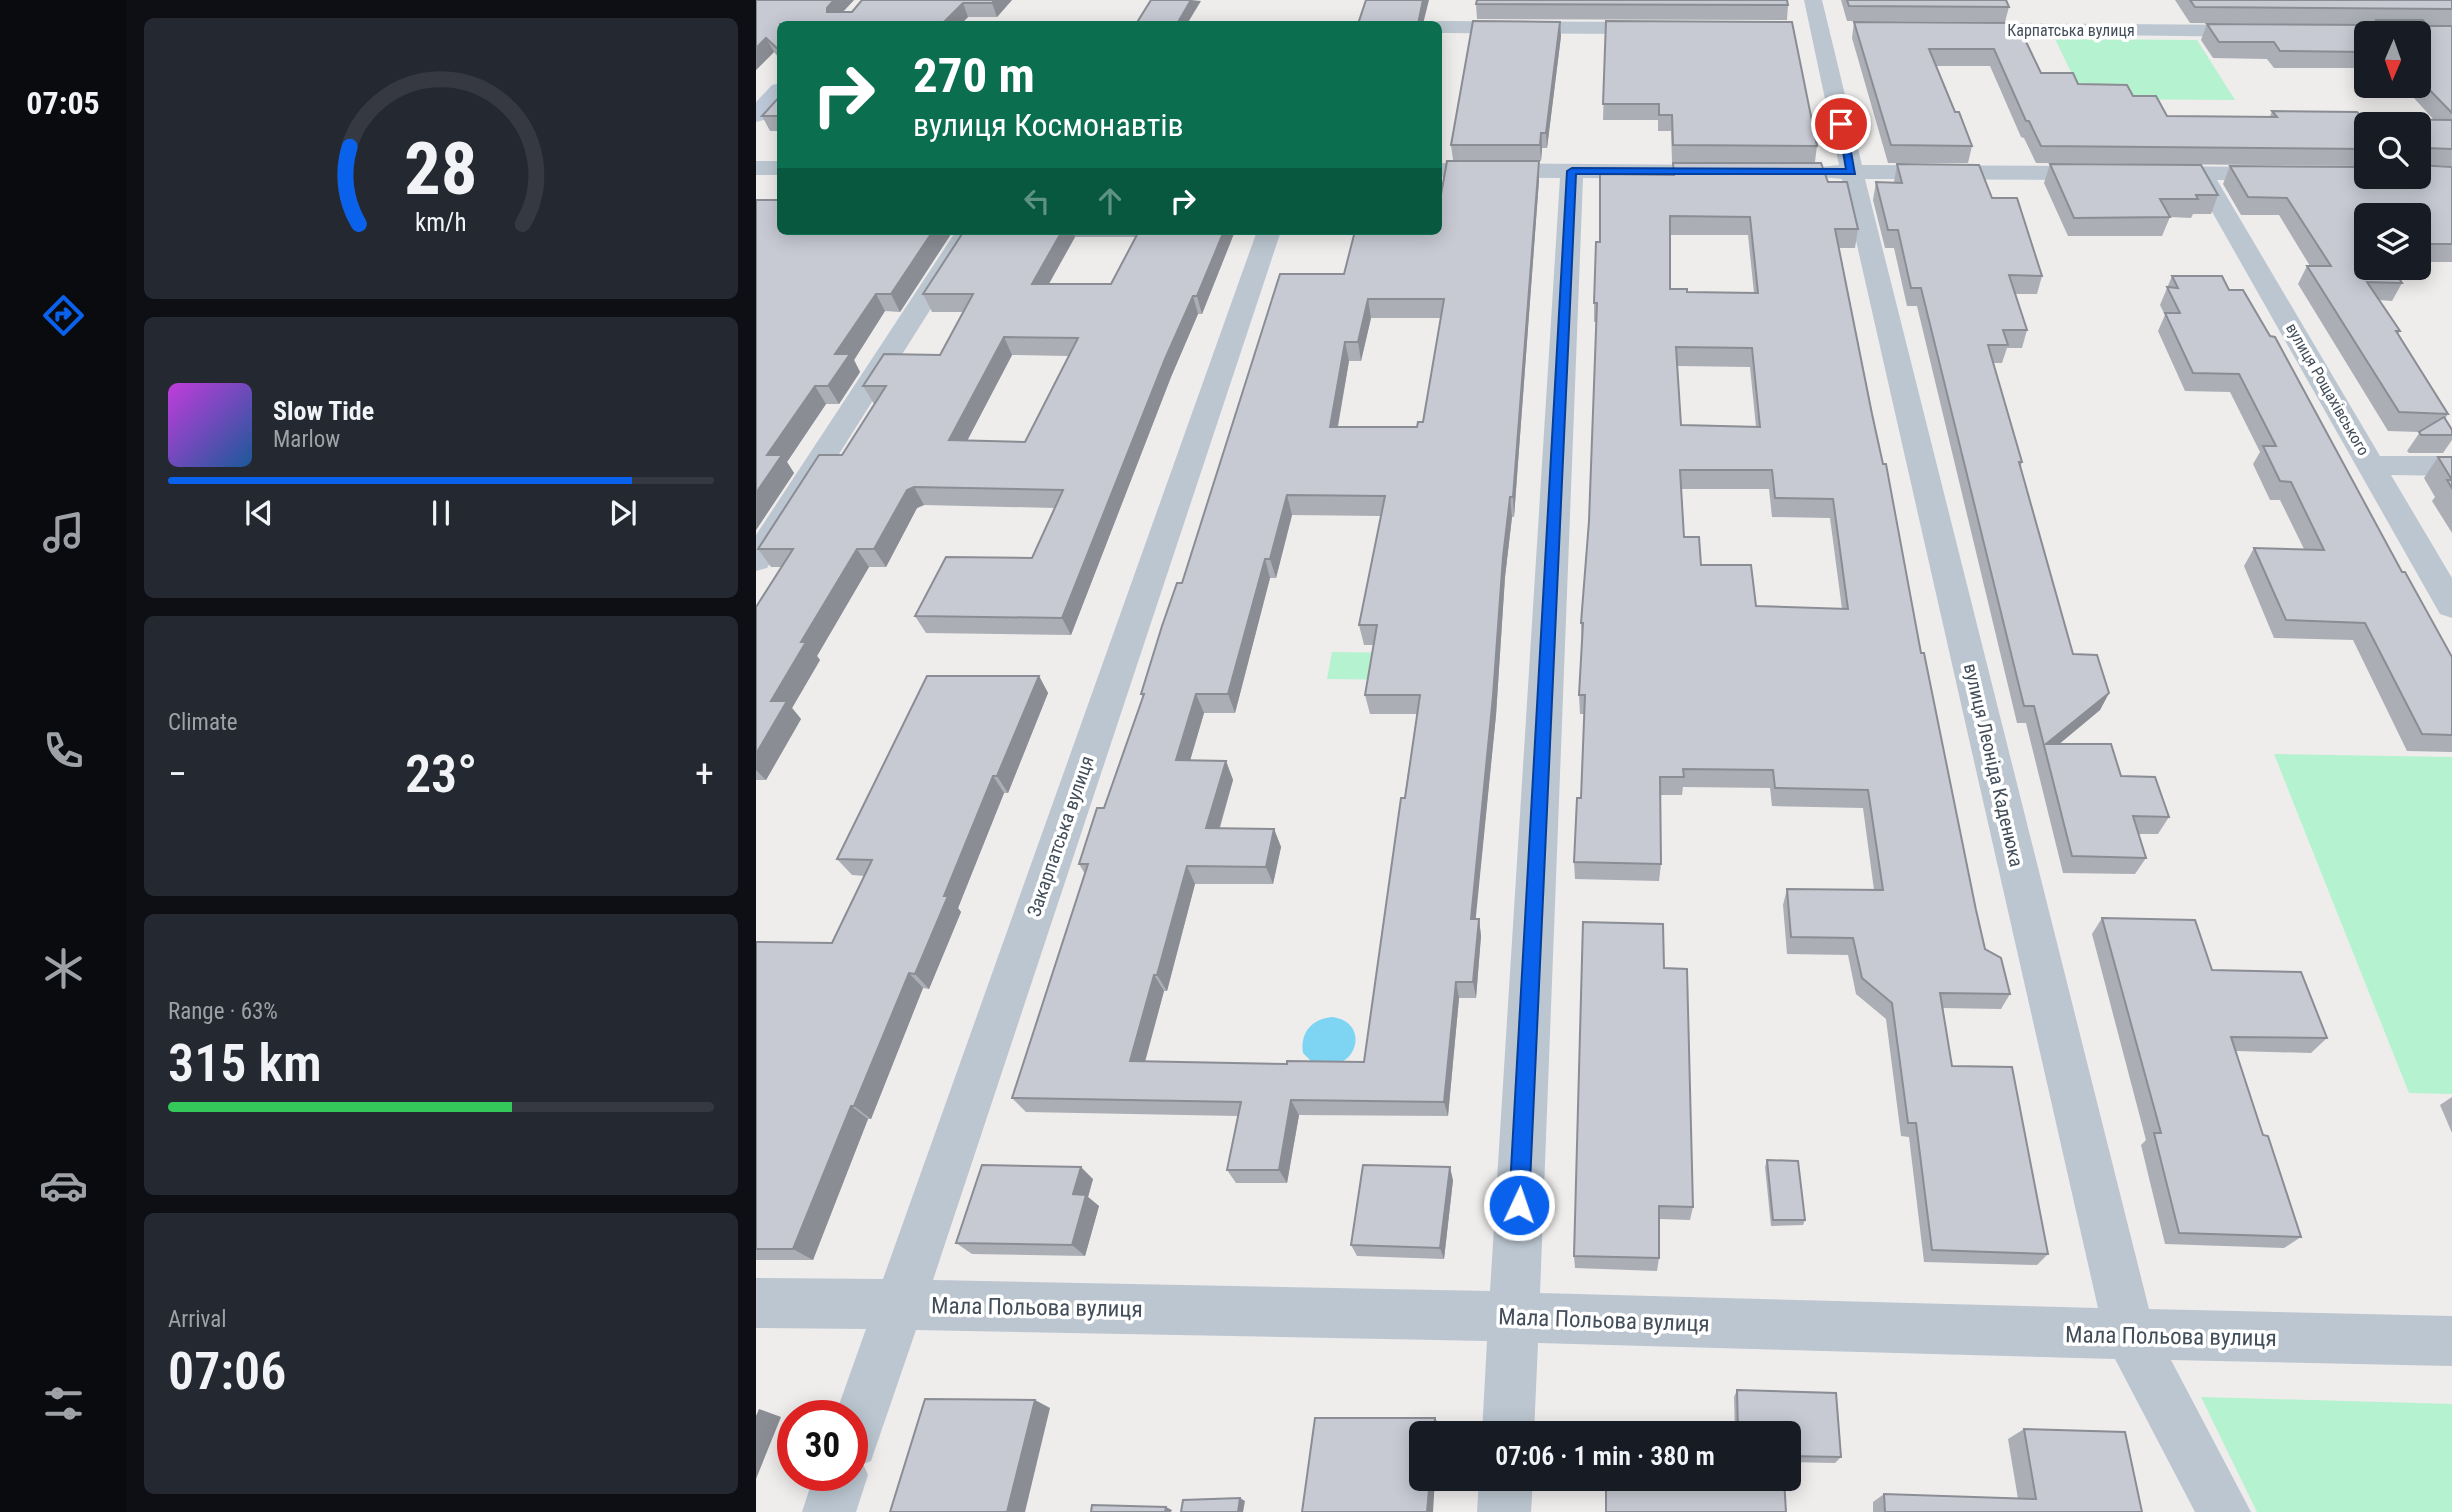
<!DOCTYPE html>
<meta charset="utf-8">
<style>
body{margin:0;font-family:"Roboto Condensed",sans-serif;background:#242831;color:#f1f3f6;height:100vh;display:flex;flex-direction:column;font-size:26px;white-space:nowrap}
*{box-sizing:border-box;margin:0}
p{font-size:23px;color:#9ea1a6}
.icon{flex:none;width:38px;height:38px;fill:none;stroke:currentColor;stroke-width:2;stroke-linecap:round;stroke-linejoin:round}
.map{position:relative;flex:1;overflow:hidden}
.sheet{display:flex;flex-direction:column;gap:18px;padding:18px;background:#0d0f14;width:630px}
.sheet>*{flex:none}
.hud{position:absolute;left:21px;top:21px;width:665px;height:214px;border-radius:10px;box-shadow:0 4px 18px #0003;background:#0b6e4f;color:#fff;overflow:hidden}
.needle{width:46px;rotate:182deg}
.controls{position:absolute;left:1598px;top:21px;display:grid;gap:14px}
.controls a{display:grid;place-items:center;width:77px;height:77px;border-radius:10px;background:#171b24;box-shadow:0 4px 18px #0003;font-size:35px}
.speed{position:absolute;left:21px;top:1400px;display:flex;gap:14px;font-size:35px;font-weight:700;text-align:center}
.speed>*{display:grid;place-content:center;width:91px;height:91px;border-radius:50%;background:#171b24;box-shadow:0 4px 18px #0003;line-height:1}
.speed .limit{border:10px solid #d22;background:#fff;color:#111}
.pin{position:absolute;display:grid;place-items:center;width:60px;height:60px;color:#fff;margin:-30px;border:4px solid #fff;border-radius:50%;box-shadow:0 2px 7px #0007}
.me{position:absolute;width:77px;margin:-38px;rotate:3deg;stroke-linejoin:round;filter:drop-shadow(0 0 5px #0008)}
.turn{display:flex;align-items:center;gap:24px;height:147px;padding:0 21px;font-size:32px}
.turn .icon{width:91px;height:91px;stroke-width:2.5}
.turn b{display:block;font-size:49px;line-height:60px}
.lanes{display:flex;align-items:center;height:66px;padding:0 21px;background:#0003;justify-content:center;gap:35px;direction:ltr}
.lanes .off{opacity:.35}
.big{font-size:52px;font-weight:600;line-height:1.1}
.sheet .card{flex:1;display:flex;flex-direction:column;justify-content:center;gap:10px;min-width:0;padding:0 24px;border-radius:10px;background:#242831}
.sheet .dial{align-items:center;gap:0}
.dial svg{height:182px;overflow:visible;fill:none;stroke:#363941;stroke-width:7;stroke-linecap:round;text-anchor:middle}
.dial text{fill:#f1f3f6;stroke:none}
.song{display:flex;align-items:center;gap:21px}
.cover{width:84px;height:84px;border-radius:10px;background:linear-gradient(135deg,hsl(290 70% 55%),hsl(210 70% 35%))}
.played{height:7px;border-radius:4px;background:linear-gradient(90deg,#0a61eb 85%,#363941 85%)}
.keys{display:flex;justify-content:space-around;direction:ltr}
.heat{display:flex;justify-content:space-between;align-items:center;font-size:38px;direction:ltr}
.charge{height:10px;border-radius:5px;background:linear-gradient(90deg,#34c759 63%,#363941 0)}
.trip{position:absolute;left:653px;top:1421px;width:392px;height:70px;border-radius:10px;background:#171b24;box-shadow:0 4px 18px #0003;font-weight:600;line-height:70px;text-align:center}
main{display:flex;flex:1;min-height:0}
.dock{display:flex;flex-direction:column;width:126px;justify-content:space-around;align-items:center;background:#090b0e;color:#9ea1a6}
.dock .icon{width:49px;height:49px}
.dock .current{color:#0a61eb}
.dock b{font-size:32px;color:#f1f3f6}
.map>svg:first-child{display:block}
</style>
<main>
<nav class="dock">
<b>07:05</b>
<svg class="icon current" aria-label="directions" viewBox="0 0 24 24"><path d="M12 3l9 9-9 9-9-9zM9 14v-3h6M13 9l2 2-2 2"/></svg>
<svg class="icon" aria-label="music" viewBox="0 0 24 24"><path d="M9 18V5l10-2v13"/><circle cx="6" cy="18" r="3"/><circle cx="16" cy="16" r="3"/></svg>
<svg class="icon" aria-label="phone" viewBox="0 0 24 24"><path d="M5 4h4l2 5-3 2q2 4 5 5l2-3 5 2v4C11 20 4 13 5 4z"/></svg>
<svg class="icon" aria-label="climate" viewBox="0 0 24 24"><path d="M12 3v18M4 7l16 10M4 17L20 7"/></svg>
<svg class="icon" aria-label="car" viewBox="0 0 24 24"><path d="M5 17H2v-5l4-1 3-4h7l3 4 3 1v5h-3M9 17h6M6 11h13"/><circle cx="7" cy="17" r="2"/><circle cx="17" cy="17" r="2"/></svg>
<svg class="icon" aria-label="filters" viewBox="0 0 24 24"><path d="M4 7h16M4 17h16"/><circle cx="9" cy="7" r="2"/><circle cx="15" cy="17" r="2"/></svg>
</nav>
<section class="sheet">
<div class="card dial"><svg viewBox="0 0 100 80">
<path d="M14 69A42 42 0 1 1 86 69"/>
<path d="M14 69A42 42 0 0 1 10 35" stroke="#0a61eb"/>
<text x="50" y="56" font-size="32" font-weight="700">28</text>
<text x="50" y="72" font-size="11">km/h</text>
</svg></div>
<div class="card">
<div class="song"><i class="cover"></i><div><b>Slow Tide</b><p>Marlow</p></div></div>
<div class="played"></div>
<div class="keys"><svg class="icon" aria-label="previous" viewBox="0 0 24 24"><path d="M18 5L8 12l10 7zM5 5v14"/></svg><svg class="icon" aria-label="pause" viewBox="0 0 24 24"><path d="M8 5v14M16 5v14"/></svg><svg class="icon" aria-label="next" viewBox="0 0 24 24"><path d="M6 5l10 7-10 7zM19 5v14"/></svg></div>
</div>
<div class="card"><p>Climate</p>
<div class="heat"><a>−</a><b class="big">23°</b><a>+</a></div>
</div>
<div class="card"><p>Range · 63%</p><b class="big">315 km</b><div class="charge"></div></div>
<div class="card"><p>Arrival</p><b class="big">07:06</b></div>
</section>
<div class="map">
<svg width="1696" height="1512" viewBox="0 0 1696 1512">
<rect width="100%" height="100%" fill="#efecec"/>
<g fill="#b5f2cf">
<path d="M1299,39L1441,40L1479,100L1328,99Z"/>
<path d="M576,652L657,653L653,680L571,679Z"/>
<path d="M1518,754L1696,757V1094L1653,1093Z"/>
<path d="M1445,1397L1696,1404V1512H1501Z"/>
</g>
<path fill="#7ed5f3" d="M576,1017C610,1021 605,1061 576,1065C570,1066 564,1065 558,1064L547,1053C544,1032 556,1019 576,1017Z"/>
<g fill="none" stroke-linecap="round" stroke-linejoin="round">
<g fill="#bbc6d0" fill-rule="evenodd">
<path d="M1048,0H1066L1106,165L1339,166L1347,168L1350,173L1347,178L1339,180L1109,179L1393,1309L1696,1316V1366L1415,1360L1495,1512H1439L1359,1359L782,1343L778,1433H726L731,1341L160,1330L115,1461L107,1464L112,1475L100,1512H46L58,1475H96V1416H79L110,1329L0,1328V1278L127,1279L501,231H525L177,1280L734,1291L804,178L682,177V163L965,165L973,167L976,172L973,177L965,179L827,178L784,1293L1342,1308L1086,179L1064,177L1061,172L1064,167L1083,165Z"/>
<path d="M682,21L900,22L910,28L900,34L682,33V24H674Z"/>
<path d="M1214,23L1499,25L1509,31L1499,37L1207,33L1204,29L1207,25Z"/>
<rect x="0" y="161" width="24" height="14"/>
<path d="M1401,166L1610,168V177H1620L1610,182L1461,180L1624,456H1696V476L1635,475L1696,578V618L1684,614L1438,180L1393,178L1390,173L1393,168Z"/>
<path d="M200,231H224L11,568L0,571V535Z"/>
<path d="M723,1479H777L775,1512H721Z"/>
</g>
<path fill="#bcc8d7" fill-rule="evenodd" d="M24,83V102L8,120L0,122V102L16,85Z"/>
</g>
<g fill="#abaeb5" fill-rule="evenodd">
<path d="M0,0H98L87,12H96L106,0H256L241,17H212L205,24H24V59L18,52L0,70Z"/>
<path d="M1085,0H1250L1253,7L1249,22L1091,21Z"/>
<path d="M1419,0H1696V25H1670L1696,26V166L1664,165L1696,167V262H1662V215H1610V268L1646,283L1636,301L1623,300L1644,331L1642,334L1692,414L1689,419L1696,430V440L1687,453H1653L1651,451L1664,432L1632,431L1542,284L1551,266H1554L1523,215H1485L1467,184L1474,166L1662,177V124H1610V166L1280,163L1268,138L1265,137L1234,66H1180L1199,112L1216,146L1212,163H1132L1096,38L1098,22L1261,23L1285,73L1322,84L1377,96L1411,116L1514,117L1516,111L1604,115L1616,119L1678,120L1647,86H1662V33H1610V68H1518L1511,59L1457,58L1445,40L1451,24L1617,25L1434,23Z"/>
<path d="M720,4L1032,5L1031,20L721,19Z"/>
<path d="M850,21L1061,146L1059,162H916L915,131H902V120H847Z"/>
<path d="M805,36L791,148H786L785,161H783V180L758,517H756L749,577L740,715L719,919H723L725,936L720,998H703L692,1116L543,1115L531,1183H480L471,1170L482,1116L270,1112L256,1098L329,874L323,864L348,808L387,697L385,694L426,583L588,274L682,231L697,160L695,145ZM615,318H685L667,422L661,427H582L593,361H605ZM536,515L625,516L603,625L608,645H618L609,695L614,714H661L608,1062L531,1064L389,1062L408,991H411L439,884H517L525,847L518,829L464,828L477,780L470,761L434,760L448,713H479L514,578H520Z"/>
<path d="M24,96V131H14L6,116Z"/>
<path d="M917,163L1072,182L1102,229L1099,248H1083L1165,653L1220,910L1229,949L1254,994L1245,1009L1187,1008L1196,1066L1292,1254L1281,1265L1168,1262L1153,1137L1145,1136L1130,1019L1100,994L1092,955L1031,954L1027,905L1031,889L1118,890L1107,808L1016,806L1014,788L927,787L926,795H904L905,864L903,881L819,879L818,862L825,798L828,714H824L823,695L826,642L825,623L833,521L840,322H838V303L844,242L917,175ZM914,235H992L998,293L931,292L914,289ZM921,366L994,367L1000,427L925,425ZM925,489H1013L1016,517L1074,518L1086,609L1000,606L945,565L928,537Z"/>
<path d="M1141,164L1236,198L1286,276L1281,294H1259L1271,330L1266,348H1251L1246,363H1237L1266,462L1264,468L1317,654L1353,693L1344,710L1303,744L1365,776L1413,817L1402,834H1382L1390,858L1379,874L1307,873L1270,723H1261L1161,306H1151L1138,248H1129L1117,200L1120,182H1138Z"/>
<path d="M1294,164L1462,195L1455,214H1437L1435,218L1414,217L1406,236H1312L1288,183Z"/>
<path d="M0,200L197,231L144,312L129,311L98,360L104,372L83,404H70L31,462L38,473L0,530Z"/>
<path d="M208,231H479L446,314H442L415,377L315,635L170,633L159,616L276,558L299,508L168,505L161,508L130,567H113L61,656L64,660L36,708L45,719L10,780H0V607L25,567H15L2,549L86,455L119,404H118L107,386L184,355L208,312H176L167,294ZM319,237H380L355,284H293ZM256,355L313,356L269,442L211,441Z"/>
<path d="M1416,276L1473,290L1646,572L1696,657V752L1651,751L1597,640L1518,638L1488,566L1498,548L1548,549L1524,500H1514L1497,464L1504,452L1474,392L1429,391L1402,331L1409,315L1404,305Z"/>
<path d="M1682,457H1696V533L1676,501L1679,497L1668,478Z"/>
<path d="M283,676L292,693L252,793H248L202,908L205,912L173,989L167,988L115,1119H112L57,1260H0V942L76,943L109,876L96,875L81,859Z"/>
<path d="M1346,918L1456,970L1571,1038L1555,1053L1480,1051L1507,1135L1545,1237L1528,1248L1409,1244L1385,1145L1390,1140L1336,934Z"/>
<path d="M908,968L937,1207L934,1220L903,1219V1258L901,1271L819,1268L818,1256Z"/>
<path d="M1696,1097V1133L1684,1105Z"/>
<path d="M1011,1160L1049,1220L1047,1225L1015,1226L1009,1167Z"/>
<path d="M337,1179L332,1197L343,1206L329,1256L216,1254L200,1243Z"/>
<path d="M697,1180L688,1259L601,1256L595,1245Z"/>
<path d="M981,1390L1085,1457L1079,1463L1032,1462V1433H979L978,1397Z"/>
<path d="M1268,1429L1386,1512H1117V1502L1128,1494L1262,1499L1252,1439Z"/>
</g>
<g fill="#8b8d94">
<path d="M78,0H98L77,22L71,12V8Z"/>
<path d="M239,0H256L241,17L236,3Z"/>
<path d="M435,0L445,1L431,24H421Z"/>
<path d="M667,0H673L667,24H662Z"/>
<path d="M207,3L212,17L205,24H186Z"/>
<path d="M804,22L805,36L791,148L790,133Z"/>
<path d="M10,38L18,52L0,70V48Z"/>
<path d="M785,133L786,148L785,161L784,145Z"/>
<path d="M783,161V180L758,517L757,497Z"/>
<path d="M177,231H197L144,312L135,294Z"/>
<path d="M306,231H316L319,237L283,301L276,284Z"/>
<path d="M468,231H479L446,314L441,296Z"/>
<path d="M120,294L129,311L98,360L104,372L83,404L72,386L79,354Z"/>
<path d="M437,296L442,314L415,377L315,635L306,618L409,359Z"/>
<path d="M612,299L615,318L605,361L602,342Z"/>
<path d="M248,337L256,355L202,458L193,440Z"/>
<path d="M589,342L593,361L578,447L574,427Z"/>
<path d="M59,386L70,404L31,462L38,473L0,530V493L11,455Z"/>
<path d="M158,487L168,505L161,508L130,567L118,549L151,490Z"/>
<path d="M531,495L536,515L520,578L514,559Z"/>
<path d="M754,497L756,517L749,577L740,715L718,936L715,919L747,557Z"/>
<path d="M101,549L113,567L61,656L64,660L36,708L45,719L10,780L0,770V754L15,701L45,642Z"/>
<path d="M509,559L514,578L479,713L472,694Z"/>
<path d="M283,676L292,693L252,793L241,776Z"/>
<path d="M1353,693L1344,710L1290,755V744Z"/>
<path d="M440,694L448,713L429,778L420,760Z"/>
<path d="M470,761L477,780L458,846L450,828Z"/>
<path d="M237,776L248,793L202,908L205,912L173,989L159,974L188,896Z"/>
<path d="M518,829L525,847L517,884L510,867Z"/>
<path d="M431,866L439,884L411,991L401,975Z"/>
<path d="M723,919L725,936L720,998L717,982Z"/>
<path d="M153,973L167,988L115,1119L98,1106Z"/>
<path d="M398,975L408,991L385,1076L374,1061Z"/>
<path d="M700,982L703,998L692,1116L688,1102Z"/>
<path d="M535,1100L543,1115L531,1183L523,1170Z"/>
<path d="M95,1106L112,1119L57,1260L37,1249Z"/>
<path d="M325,1167L337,1179L332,1197L343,1206L329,1256L316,1245L317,1194Z"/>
<path d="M694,1167L697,1180L688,1259L684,1248Z"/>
<path d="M279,1400L294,1408L269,1512H251Z"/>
<path d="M3,1409L25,1417L0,1479V1416Z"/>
<path d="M679,1418L683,1425V1433H678Z"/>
<path d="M674,1479H679L677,1512H671Z"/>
<path d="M484,1498L489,1501L487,1512H482Z"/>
<path d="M410,1507L416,1510L415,1512H409Z"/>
</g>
<g fill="#c7cad3" stroke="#8b8d94" stroke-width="2" fill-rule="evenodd">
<path d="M0,0H78L71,8V12H96L106,0H239L236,3H207L186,24H24V51L10,38L0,48Z"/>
<path d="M395,0H435L421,24H380Z"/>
<path d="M610,0H667L662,24H602Z"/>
<path d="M721,0H1031L1032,5L720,4Z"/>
<path d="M1091,0H1250L1253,7L1093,6Z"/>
<path d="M1434,0H1696V9L1439,7Z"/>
<path d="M1620,20H1667L1670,26H1696V113L1662,78V33H1610V52L1524,51L1518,42H1463L1451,24L1617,25Z"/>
<path d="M717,21L804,22L790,133H785L784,145H695Z"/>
<path d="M850,21L1036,22L1061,146L917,145L916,115H903V104H847Z"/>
<path d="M1098,22L1261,23L1285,73H1317L1322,84L1371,85L1377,96H1400L1411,116L1521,117L1516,111L1601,112L1604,115H1612L1616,119L1696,120V149L1671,148L1669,157L1662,158V124H1610V149L1285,146L1273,121H1270L1238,49H1173L1199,112H1203L1216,146L1135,145Z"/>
<path d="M24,96V116H6Z"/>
<path d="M691,161H783L757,497H754L747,557L737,696L715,919H723L717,982H700L688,1102L535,1100L523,1170H471L485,1102L256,1098L332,864H323L341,808H348L388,694H385L406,626L421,583H426L524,274H588L599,231H682V211ZM612,299H688L667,422H662L661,427H574L589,342H602ZM531,495L629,496L603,625H621L609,695H664L649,798H645L608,1062L531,1061V1064L374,1061L398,975H401L431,866L510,867L518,829L450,828L470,761L420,760L440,694H472L509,559H514Z"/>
<path d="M917,163H1065L1072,182H1091L1102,229H1079L1116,414L1127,464H1130L1165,653H1168L1220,910L1229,949L1245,958L1254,994L1184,993L1196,1066L1256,1067L1292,1254L1176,1250L1160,1123H1152L1136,1003L1106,978L1097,938L1035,937L1031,889L1127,890L1112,790L1019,788L1017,770L927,769L928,777H904L905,864L818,862L821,798H825L829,695H823L827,623H825L833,521L841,303H838L840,242H844V174L918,175ZM914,216L994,217L1002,293L931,292V289H914ZM920,347L996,348L1004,427L925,425ZM924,470H1016L1019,498L1077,499L1092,609L1000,606L995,565H945L943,537H928Z"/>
<path d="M1141,164L1223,165L1236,198H1261L1286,276L1253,275L1271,330H1247L1252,345H1232L1266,462H1263L1317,654L1341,655L1353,693L1290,744H1355L1365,776L1399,777L1413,817L1377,816L1390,858L1316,856L1278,706H1268L1165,288H1155L1142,230H1132L1120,182L1146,183Z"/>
<path d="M1294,164L1445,165L1462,195H1440L1442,199H1404L1414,217L1318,218Z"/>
<path d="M1662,165L1696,167V244H1662V215H1610V268H1636L1646,283L1611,282L1644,331H1640L1692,414L1643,412L1551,266H1575L1531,198L1492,197L1474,166L1610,167V177H1662Z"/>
<path d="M0,200H24V231H177L135,294H120L79,354H94L72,386H59L11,455H26L0,493Z"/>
<path d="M208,231H306L276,284H355L383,231H468L441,296H437L409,359L306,618L159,616L190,557L276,558L307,490L158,487L151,490L118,549H101L45,642H50L15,701H31L0,754V607L37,549H2L63,455H86L130,386H107L128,354L184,355L217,294H167ZM248,337L322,338L269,442L193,440Z"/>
<path d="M1416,276H1466L1473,290H1487L1514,336L1519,337L1646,572H1649L1696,657V735L1666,734L1609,623L1530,620L1498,548L1568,550L1535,482L1524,481L1507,446H1520L1483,374L1437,373L1409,313H1424L1411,287L1422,288Z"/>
<path d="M1688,417L1696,430V435H1665L1663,432Z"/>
<path d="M1682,457H1696V480Z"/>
<path d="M1691,480H1696V488Z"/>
<path d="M171,676H283L241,776H237L188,896H192L159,974L153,973L98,1106H95L37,1249H0V942L76,943L116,860L81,859Z"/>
<path d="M1346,918L1439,920L1456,970L1545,972L1571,1038L1475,1037L1507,1135L1512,1136L1545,1237L1423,1233L1398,1133H1405Z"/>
<path d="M827,922L907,924L908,968L931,969L937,1207L903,1206V1258L818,1256Z"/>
<path d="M1011,1160L1042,1161L1049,1220H1017Z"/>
<path d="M226,1165L325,1167L317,1194L330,1195L316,1245L200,1243Z"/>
<path d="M607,1165L694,1167L684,1248L595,1245Z"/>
<path d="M981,1390L1080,1393L1085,1457L1032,1456V1433H982Z"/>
<path d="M169,1399L279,1400L251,1512H134Z"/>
<path d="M559,1418H679L678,1433H665V1479H674L671,1512H546Z"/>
<path d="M1268,1429L1369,1432L1386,1512H1129L1128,1494L1280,1499Z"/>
<path d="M850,1479H1028L1030,1512H850Z"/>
<path d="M484,1498L482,1512H425L427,1500Z"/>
<path d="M336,1505L410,1507L409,1512H335Z"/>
</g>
<path fill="#0a61eb" stroke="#063f99" stroke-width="2" d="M1082,122L1090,124L1099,174H820L773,1205L770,1213L763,1216L756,1213L753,1205L811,171L816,168L1090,169Z"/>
<g text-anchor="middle" stroke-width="7" stroke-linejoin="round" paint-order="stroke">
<g font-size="16" fill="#434e5b" stroke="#fff">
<text x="1315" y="36">Карпатська вулиця</text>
<text transform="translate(1572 389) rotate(60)" y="6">вулиця Рощахівського</text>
</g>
<g font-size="19" fill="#434e5b" stroke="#fff">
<text transform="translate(1238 765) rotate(77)" y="7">вулиця Леоніда Каденюка</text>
<text transform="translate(304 836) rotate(-71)" y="7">Закарпатська вулиця</text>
</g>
<g font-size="23" fill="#434e5b" stroke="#fff">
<text transform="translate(281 1307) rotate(1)" y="8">Мала Польова вулиця</text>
<text transform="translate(848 1320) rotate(2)" y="8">Мала Польова вулиця</text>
<text transform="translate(1415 1336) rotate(1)" y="8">Мала Польова вулиця</text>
</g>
</g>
</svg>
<div class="controls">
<a><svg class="needle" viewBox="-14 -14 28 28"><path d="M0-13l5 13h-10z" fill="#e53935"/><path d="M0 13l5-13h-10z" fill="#9ea1a6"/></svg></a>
<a><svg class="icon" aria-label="search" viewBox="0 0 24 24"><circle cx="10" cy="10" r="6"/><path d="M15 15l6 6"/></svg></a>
<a><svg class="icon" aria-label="layers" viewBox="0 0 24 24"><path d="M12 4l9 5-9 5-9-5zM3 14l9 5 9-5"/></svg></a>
</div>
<div class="speed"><div class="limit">30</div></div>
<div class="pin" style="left:1085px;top:124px;background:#d93025"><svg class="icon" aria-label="arrive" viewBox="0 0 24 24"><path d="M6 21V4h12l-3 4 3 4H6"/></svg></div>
<svg class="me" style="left:763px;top:1205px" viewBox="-20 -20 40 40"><circle r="17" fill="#0a61eb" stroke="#fff" stroke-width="3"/><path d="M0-11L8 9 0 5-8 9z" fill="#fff"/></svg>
<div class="trip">07:06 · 1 min · 380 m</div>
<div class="hud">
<div class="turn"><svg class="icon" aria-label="right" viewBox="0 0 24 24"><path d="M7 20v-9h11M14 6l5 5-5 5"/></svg><div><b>270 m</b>вулиця Космонавтів</div></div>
<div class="lanes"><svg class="icon off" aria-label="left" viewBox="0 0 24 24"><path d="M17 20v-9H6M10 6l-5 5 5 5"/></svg><svg class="icon off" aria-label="ahead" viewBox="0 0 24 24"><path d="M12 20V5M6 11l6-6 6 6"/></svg><svg class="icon" aria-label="right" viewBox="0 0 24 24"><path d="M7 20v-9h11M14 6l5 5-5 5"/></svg></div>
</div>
</div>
</main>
